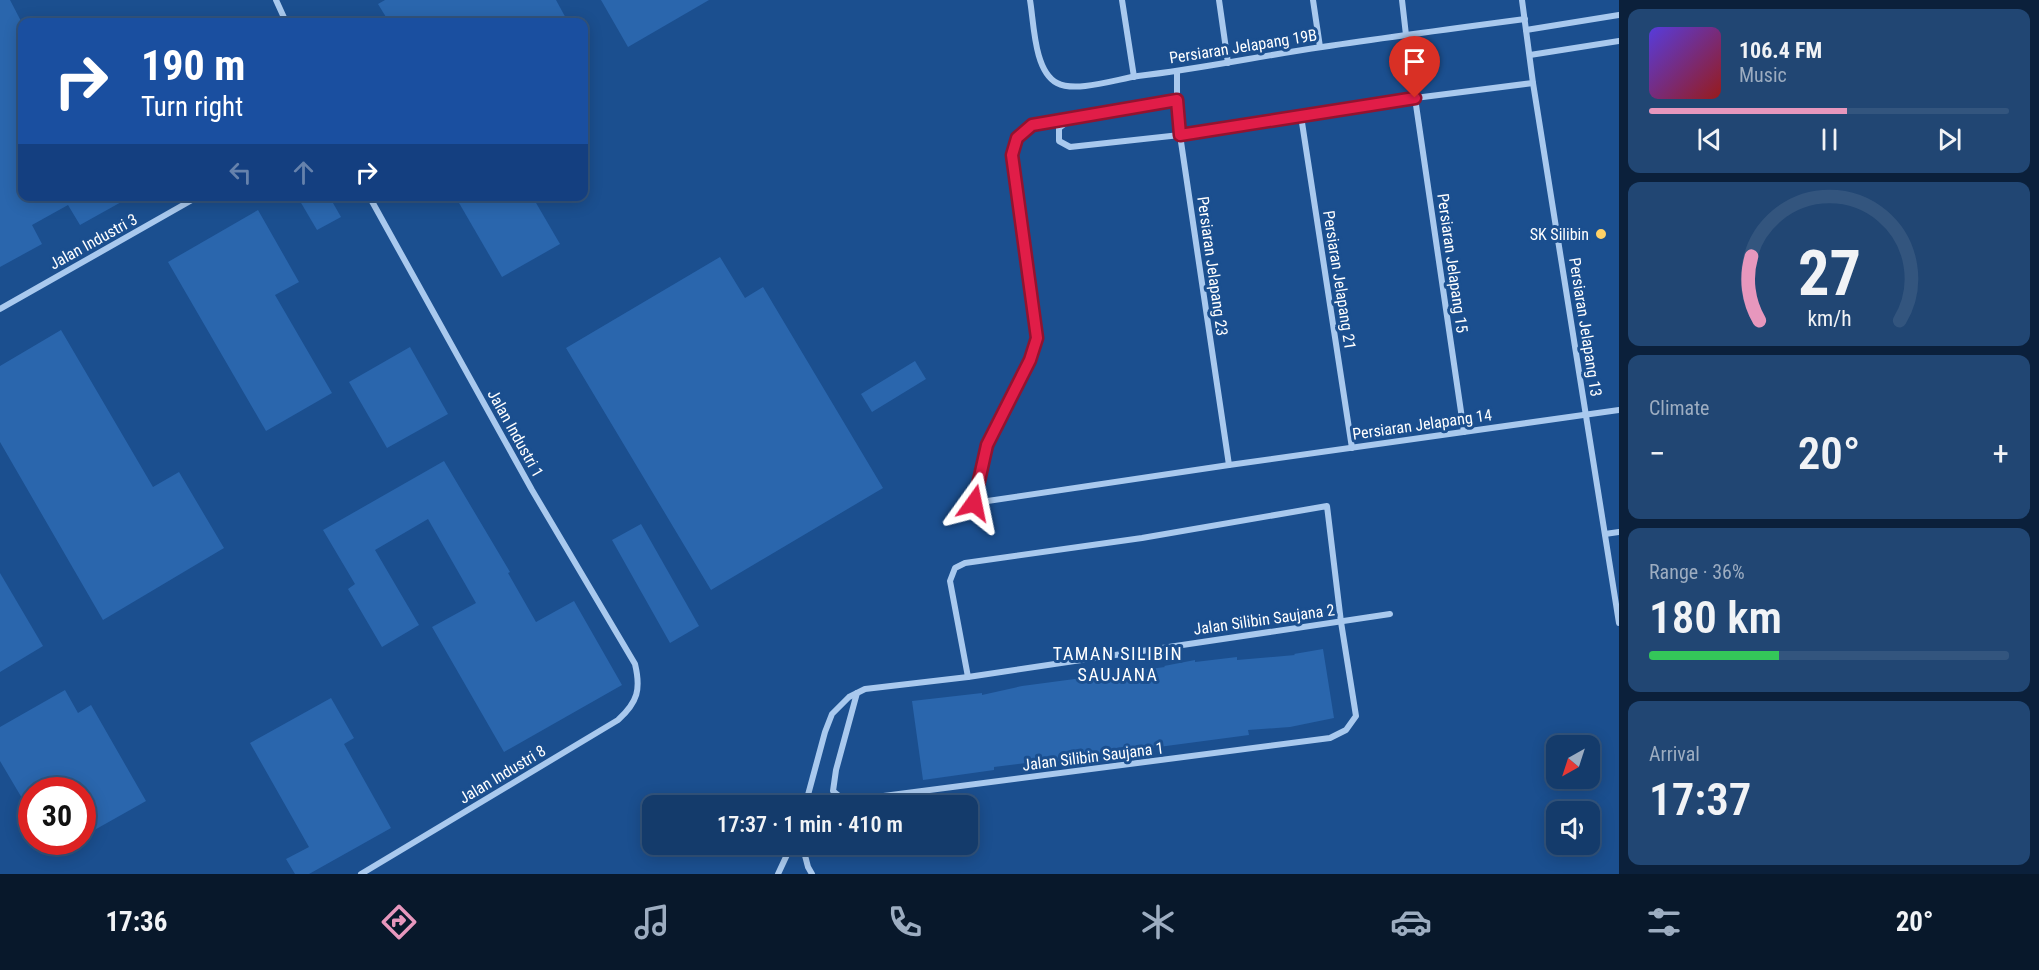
<!DOCTYPE html>
<meta charset="utf-8">
<style>
body{margin:0;font-family:"Roboto Condensed",sans-serif;background:#214673;color:#f1f3f6;height:100vh;display:flex;flex-direction:column;font-size:22px;white-space:nowrap}
*{box-sizing:border-box;margin:0}
p{font-size:20px;color:#9dadc1}
.icon{flex:none;width:33px;height:33px;fill:none;stroke:currentColor;stroke-width:2;stroke-linecap:round;stroke-linejoin:round}
.map{position:relative;flex:1;overflow:hidden}
.panel{display:flex;flex-direction:column;gap:9px;padding:9px;background:#0b203b;width:420px}
.panel>*{flex:none}
.hud{position:absolute;left:18px;top:18px;width:570px;height:183px;border-radius:12px;box-shadow:0 3px 15px #0003,0 0 0 2px #33557e;background:#1a4fa0;color:#fff;overflow:hidden}
.needle{width:39px;rotate:219deg}
.buttons{position:absolute;left:1546px;top:735px;display:grid;gap:12px}
.buttons a{display:grid;place-items:center;width:54px;height:54px;border-radius:12px;background:#143b6b;box-shadow:0 3px 15px #0003,0 0 0 2px #33557e;font-size:30px}
.speed{position:absolute;left:18px;top:777px;display:flex;gap:12px;font-size:30px;font-weight:700;text-align:center}
.speed>*{display:grid;place-content:center;width:78px;height:78px;border-radius:50%;background:#143b6b;box-shadow:0 3px 15px #0003,0 0 0 2px #33557e;line-height:1}
.speed .limit{border:9px solid #d22;background:#fff;color:#111}
.pin{position:absolute;display:grid;place-items:center;width:51px;height:51px;color:#fff;margin:-62px -26px;border-radius:50% 50% 50% 0;rotate:-45deg;box-shadow:0 0 6px #0007}
.pin .icon{rotate:45deg}
.me{position:absolute;width:66px;margin:-33px;rotate:12deg;stroke-linejoin:round;filter:drop-shadow(0 0 4px #0008)}
.turn{display:flex;align-items:center;gap:21px;height:126px;padding:0 24px;font-size:27px}
.turn .icon{width:78px;height:78px;stroke-width:2.5}
.turn b{display:block;font-size:42px;line-height:51px}
.lanes{display:flex;align-items:center;height:57px;padding:0 24px;background:#0003;justify-content:center;gap:30px;direction:ltr}
.lanes .off{opacity:.35}
.big{font-size:45px;font-weight:600;line-height:1.1}
.panel .widget{flex:1;display:flex;flex-direction:column;justify-content:center;gap:9px;min-width:0;padding:0 21px;border-radius:12px;background:#214673}
.panel .dial{align-items:center;gap:0}
.dial svg{height:156px;overflow:visible;fill:none;stroke:#33557e;stroke-width:7;stroke-linecap:round;text-anchor:middle}
.dial text{fill:#f1f3f6;stroke:none}
.song{display:flex;align-items:center;gap:18px}
.cover{width:72px;height:72px;border-radius:9px;background:linear-gradient(135deg,hsl(250 70% 55%),hsl(0 70% 35%))}
.played{height:6px;border-radius:3px;background:linear-gradient(90deg,#e797bd 55%,#33557e 55%)}
.keys{display:flex;justify-content:space-around;direction:ltr}
.heat{display:flex;justify-content:space-between;align-items:center;font-size:33px;direction:ltr}
.charge{height:9px;border-radius:4px;background:linear-gradient(90deg,#34c759 36%,#33557e 0)}
.trip{position:absolute;left:642px;top:795px;width:336px;height:60px;border-radius:12px;background:#143b6b;box-shadow:0 3px 15px #0003,0 0 0 2px #33557e;font-weight:600;line-height:60px;text-align:center}
.tab-bar{display:flex;height:96px;justify-content:space-around;align-items:center;background:#08182b;color:#9dadc1}
.tab-bar .icon{width:42px;height:42px}
.tab-bar .current{color:#e797bd}
.tab-bar b{font-size:27px;color:#f1f3f6}
main{display:flex;flex:1;min-height:0}
.map>svg:first-child{display:block}
</style>
<main>
<div class="map">
<svg width="1619" height="874" viewBox="0 0 1619 874">
<rect width="100%" height="100%" fill="#1b4f8f"/>
<g fill="#2a66ad">
<path d="M0,0H10L22,23V196H132L80,225L68,205L32,225L42,244L0,267Z"/>
<path d="M385,0H556L568,22H389L378,4Z"/>
<path d="M601,0H709L628,47Z"/>
<path d="M297,196H329L341,217L317,230Z"/>
<path d="M455,196H532L560,244L502,277Z"/>
<path d="M258,210L299,282L275,295L332,393L266,431L168,262Z"/>
<path d="M720,257L745,298L763,287L883,488L711,590L566,348Z"/>
<path d="M61,330L153,487L179,472L224,548L103,620L0,442V366Z"/>
<path d="M410,347L448,414L387,448L349,382Z"/>
<path d="M915,361L926,379L872,412L861,394Z"/>
<path d="M444,461L510,572L508,573L536,622L574,601L622,685L504,752L432,627L476,603L428,519L375,550L419,625L382,647L348,589L355,584L323,530Z"/>
<path d="M641,524L699,626L670,643L612,540Z"/>
<path d="M0,573L43,646L0,672Z"/>
<path d="M1323,649L1334,718L1290,727L1248,730L1249,735L1136,750L1135,747L1050,763V760L994,767V770L923,780L912,701L982,693V695L1022,686L1165,667L1164,666L1195,660V662L1237,657V660L1295,655L1294,654Z"/>
<path d="M65,690L78,713L91,705L146,801L82,837V790H32V815L0,761V727Z"/>
<path d="M331,698L354,738L344,744L391,828L309,874H295L286,859L309,847L250,743Z"/>
</g>
<g fill="none" stroke-linecap="round" stroke-linejoin="round">
<g stroke="#a9c9ee" stroke-width="6">
<path d="M276,0L286,22"/>
<path d="M1030,0C1034,23 1034,71 1057,83C1076,93 1117,79 1138,76C1200,69 1260,56 1322,47C1389,37 1457,28 1525,19"/>
<path d="M1122,0L1134,77"/>
<path d="M1219,0L1228,63"/>
<path d="M1313,0L1320,47"/>
<path d="M1402,0L1406,35"/>
<path d="M1522,0L1533,83L1619,623"/>
<path d="M1526,30L1619,15"/>
<path d="M1530,55L1619,41"/>
<path d="M1177,72V100L1180,135L1229,465"/>
<path d="M1415,98L1464,432"/>
<path d="M1177,100L1032,125L1017,138L1012,155L1037,338L1030,360L987,445L974,503L1229,465L1619,410"/>
<path d="M1301,116L1352,448"/>
<path d="M1072,118L1059,128V141L1070,147L1180,135L1415,98L1533,83"/>
<path d="M0,309L199,196"/>
<path d="M1605,534L1619,532"/>
<path d="M857,693L836,770L833,791L845,801L1330,738L1346,730L1356,716L1341,622L1327,506L1142,538L965,563L955,568L950,581L968,677"/>
<path d="M805,806L825,732L832,714L849,697L865,689L968,677L1390,614"/>
<path d="M802,844L808,867L812,874"/>
<path d="M361,874L618,720C638,702 641,689 635,664L532,490L369,196"/>
<path d="M778,874L792,844"/>
</g>
</g>
<g fill="none" stroke-linecap="round" stroke-linejoin="round">
<defs>
<path id="route" d="M974,503L987,445L1030,360L1037,338L1012,155L1017,138L1032,125L1177,100L1180,135L1415,98"/>
</defs>
<use href="#route" stroke="#92132f" stroke-width="15"/>
<use href="#route" stroke="#e11d48" stroke-width="10"/>
</g>
<circle fill="#ffd166" stroke="#1b4f8f" stroke-width="2" cx="1601" cy="234" r="6"/>
<g text-anchor="middle" stroke-width="6" stroke-linejoin="round" paint-order="stroke">
<g font-size="16" fill="#fff" stroke="#1b4f8f">
<text transform="translate(1243 46) rotate(-9)" y="6">Persiaran Jelapang 19B</text>
<text transform="translate(93 241) rotate(-29)" y="6">Jalan Industri 3</text>
<text transform="translate(1453 263) rotate(82)" y="6">Persiaran Jelapang 15</text>
<text transform="translate(1213 266) rotate(82)" y="6">Persiaran Jelapang 23</text>
<text transform="translate(1340 280) rotate(81)" y="6">Persiaran Jelapang 21</text>
<text transform="translate(1586 327) rotate(81)" y="6">Persiaran Jelapang 13</text>
<text transform="translate(1422 424) rotate(-8)" y="6">Persiaran Jelapang 14</text>
<text transform="translate(516 433) rotate(61)" y="6">Jalan Industri 1</text>
<text transform="translate(1264 619) rotate(-8)" y="6">Jalan Silibin Saujana 2</text>
<text transform="translate(1093 756) rotate(-7)" y="6">Jalan Silibin Saujana 1</text>
<text transform="translate(502 774) rotate(-31)" y="6">Jalan Industri 8</text>
</g>
<g font-size="16" fill="#fff" stroke="#1b4f8f" text-anchor="end">
<text x="1589" y="240">SK Silibin</text>
</g>
<g font-size="18" letter-spacing="1.5" fill="#fff" stroke="#1b4f8f">
<text x="1118" y="660">TAMAN SILIBIN<tspan x="1118" dy="21">SAUJANA</tspan></text>
</g>
</g>
</svg>
<div class="buttons">
<a><svg class="needle" viewBox="-14 -14 28 28"><path d="M0-13l5 13h-10z" fill="#e53935"/><path d="M0 13l5-13h-10z" fill="#9dadc1"/></svg></a>
<a><svg class="icon" aria-label="sound" viewBox="0 0 24 24"><path d="M4 9h4l5-4v14l-5-4H4zM17 9q2 3 0 6"/></svg></a>
</div>
<div class="speed"><div class="limit">30</div></div>
<div class="pin" style="left:1415px;top:98px;background:#d93025"><svg class="icon" aria-label="arrive" viewBox="0 0 24 24"><path d="M6 21V4h12l-3 4 3 4H6"/></svg></div>
<svg class="me" style="left:974px;top:503px" viewBox="-20 -20 40 40"><path d="M0-17L14 15 0 8-14 15z" fill="#e11d48" stroke="#fff" stroke-width="4"/></svg>
<div class="trip">17:37 · 1 min · 410 m</div>
<div class="hud">
<div class="turn"><svg class="icon" aria-label="right" viewBox="0 0 24 24"><path d="M7 20v-9h11M14 6l5 5-5 5"/></svg><div><b>190 m</b>Turn right</div></div>
<div class="lanes"><svg class="icon off" aria-label="left" viewBox="0 0 24 24"><path d="M17 20v-9H6M10 6l-5 5 5 5"/></svg><svg class="icon off" aria-label="ahead" viewBox="0 0 24 24"><path d="M12 20V5M6 11l6-6 6 6"/></svg><svg class="icon" aria-label="right" viewBox="0 0 24 24"><path d="M7 20v-9h11M14 6l5 5-5 5"/></svg></div>
</div>
</div>
<section class="panel">
<div class="widget">
<div class="song"><i class="cover"></i><div><b>106.4 FM</b><p>Music</p></div></div>
<div class="played"></div>
<div class="keys"><svg class="icon" aria-label="previous" viewBox="0 0 24 24"><path d="M18 5L8 12l10 7zM5 5v14"/></svg><svg class="icon" aria-label="pause" viewBox="0 0 24 24"><path d="M8 5v14M16 5v14"/></svg><svg class="icon" aria-label="next" viewBox="0 0 24 24"><path d="M6 5l10 7-10 7zM19 5v14"/></svg></div>
</div>
<div class="widget dial"><svg viewBox="0 0 100 80">
<path d="M14 69A42 42 0 1 1 86 69"/>
<path d="M14 69A42 42 0 0 1 10 36" stroke="#e797bd"/>
<text x="50" y="56" font-size="32" font-weight="700">27</text>
<text x="50" y="72" font-size="11">km/h</text>
</svg></div>
<div class="widget"><p>Climate</p>
<div class="heat"><a>−</a><b class="big">20°</b><a>+</a></div>
</div>
<div class="widget"><p>Range · 36%</p><b class="big">180 km</b><div class="charge"></div></div>
<div class="widget"><p>Arrival</p><b class="big">17:37</b></div>
</section>
</main>
<nav class="tab-bar">
<b>17:36</b>
<svg class="icon current" aria-label="directions" viewBox="0 0 24 24"><path d="M12 3l9 9-9 9-9-9zM9 14v-3h6M13 9l2 2-2 2"/></svg>
<svg class="icon" aria-label="music" viewBox="0 0 24 24"><path d="M9 18V5l10-2v13"/><circle cx="6" cy="18" r="3"/><circle cx="16" cy="16" r="3"/></svg>
<svg class="icon" aria-label="phone" viewBox="0 0 24 24"><path d="M5 4h4l2 5-3 2q2 4 5 5l2-3 5 2v4C11 20 4 13 5 4z"/></svg>
<svg class="icon" aria-label="climate" viewBox="0 0 24 24"><path d="M12 3v18M4 7l16 10M4 17L20 7"/></svg>
<svg class="icon" aria-label="car" viewBox="0 0 24 24"><path d="M5 17H2v-5l4-1 3-4h7l3 4 3 1v5h-3M9 17h6M6 11h13"/><circle cx="7" cy="17" r="2"/><circle cx="17" cy="17" r="2"/></svg>
<svg class="icon" aria-label="filters" viewBox="0 0 24 24"><path d="M4 7h16M4 17h16"/><circle cx="9" cy="7" r="2"/><circle cx="15" cy="17" r="2"/></svg>
<b>20°</b>
</nav>
